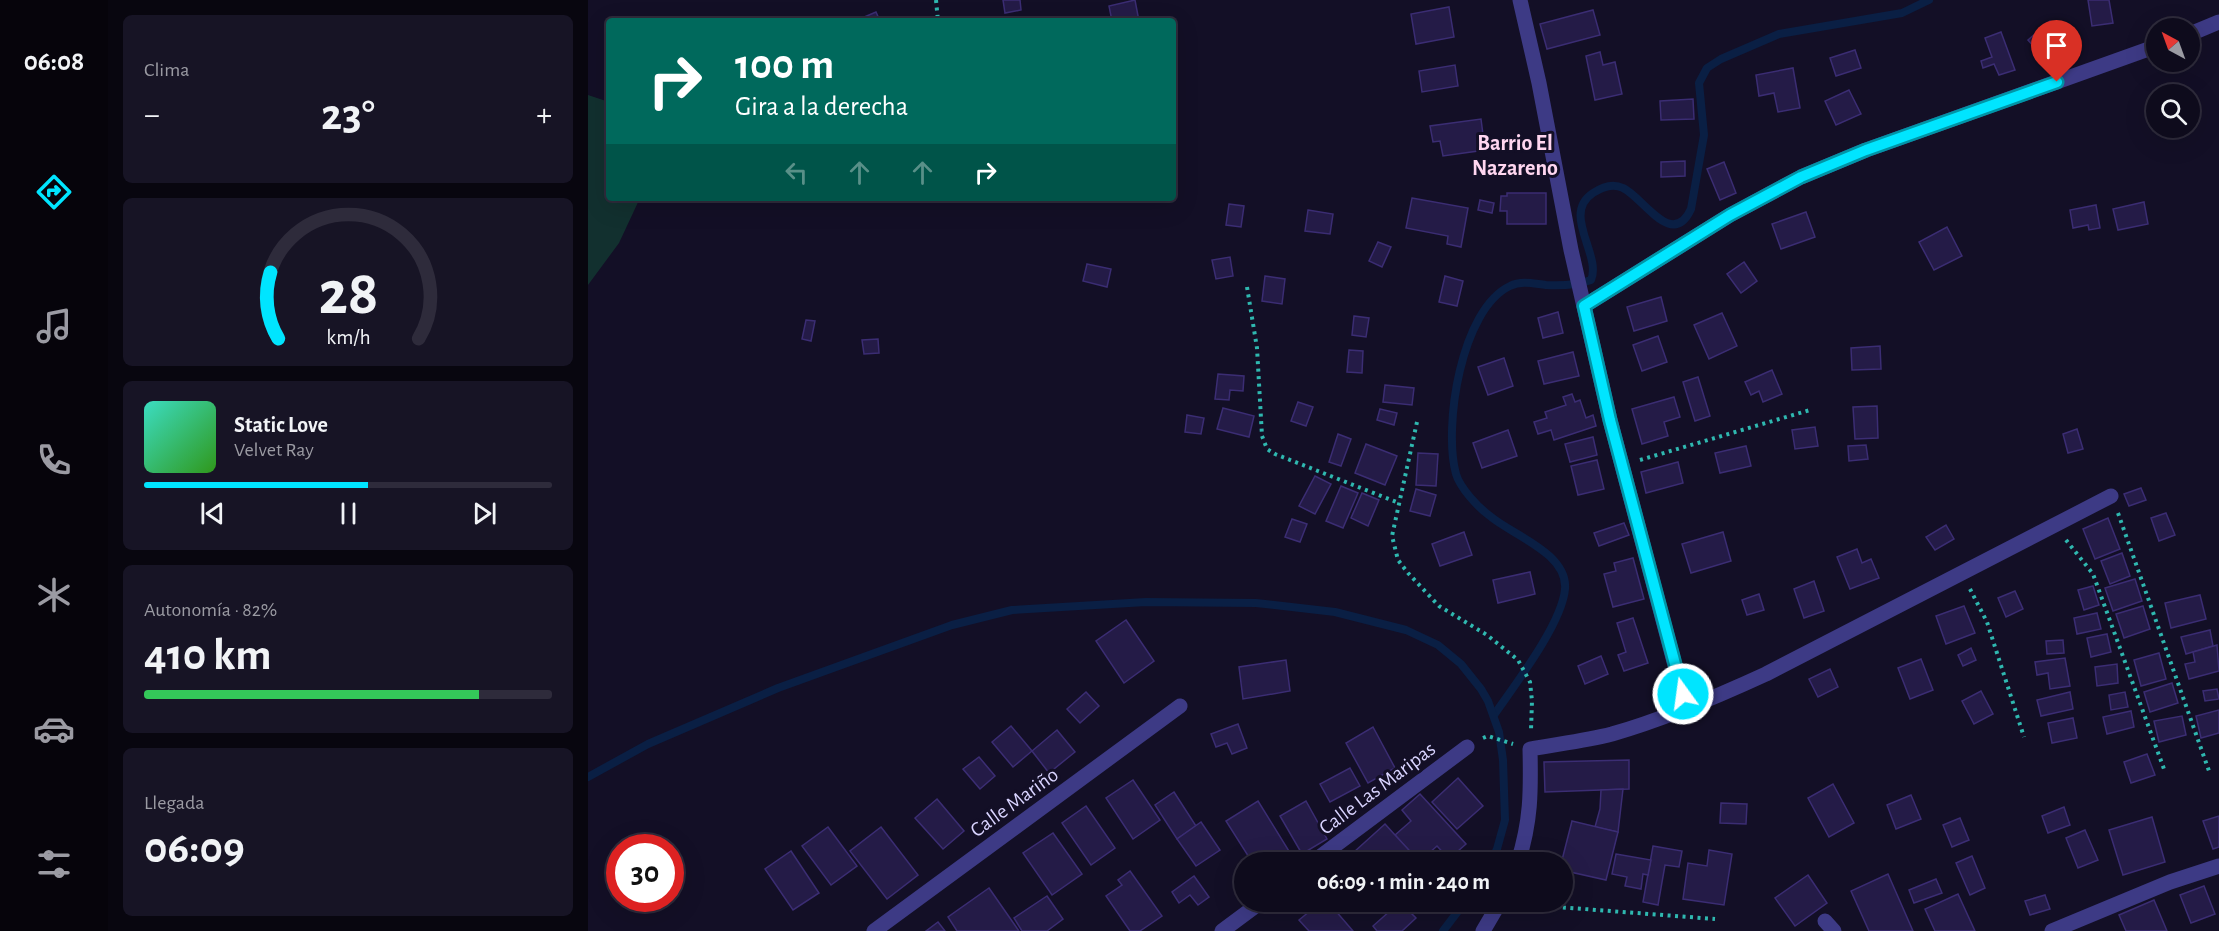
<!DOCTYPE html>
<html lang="es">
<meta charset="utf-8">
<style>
body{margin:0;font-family:"Alegreya Sans",sans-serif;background:#171425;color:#f1f3f6;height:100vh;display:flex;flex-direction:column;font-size:22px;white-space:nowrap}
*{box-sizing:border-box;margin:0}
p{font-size:20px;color:#9b9ba3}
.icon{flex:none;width:33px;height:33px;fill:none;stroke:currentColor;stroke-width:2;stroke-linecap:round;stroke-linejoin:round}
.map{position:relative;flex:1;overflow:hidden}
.drawer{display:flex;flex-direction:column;gap:15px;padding:15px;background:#08060f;width:480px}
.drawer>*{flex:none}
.top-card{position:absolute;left:18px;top:18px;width:570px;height:183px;border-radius:6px;box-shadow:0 6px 24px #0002,0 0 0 2px #2e2b3b;background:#00695c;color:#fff;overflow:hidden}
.needle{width:39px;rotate:319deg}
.controls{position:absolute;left:1558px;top:18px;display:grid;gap:12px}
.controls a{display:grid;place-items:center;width:54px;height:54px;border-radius:50%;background:#0e0b1c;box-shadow:0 6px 24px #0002,0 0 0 2px #2e2b3b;font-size:30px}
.speed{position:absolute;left:18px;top:834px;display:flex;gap:12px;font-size:30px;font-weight:700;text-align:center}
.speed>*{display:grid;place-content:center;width:78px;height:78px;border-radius:50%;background:#0e0b1c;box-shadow:0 6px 24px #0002,0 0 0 2px #2e2b3b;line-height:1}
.speed .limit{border:9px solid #d22;background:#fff;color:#111}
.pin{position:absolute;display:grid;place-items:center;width:51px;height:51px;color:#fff;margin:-62px -26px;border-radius:50% 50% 50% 0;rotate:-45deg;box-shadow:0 0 6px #0007}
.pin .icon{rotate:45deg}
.me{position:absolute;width:66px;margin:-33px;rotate:346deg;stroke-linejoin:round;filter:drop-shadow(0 0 4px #0008)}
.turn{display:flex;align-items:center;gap:21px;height:126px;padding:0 30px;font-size:27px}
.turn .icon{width:78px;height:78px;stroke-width:2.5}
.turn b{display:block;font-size:42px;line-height:51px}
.lanes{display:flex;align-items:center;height:57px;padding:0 30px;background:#0003;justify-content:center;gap:30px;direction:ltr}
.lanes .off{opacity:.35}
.big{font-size:45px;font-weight:600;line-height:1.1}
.drawer .tile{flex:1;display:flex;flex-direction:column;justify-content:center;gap:9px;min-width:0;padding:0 21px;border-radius:9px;background:#171425}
.drawer .dial{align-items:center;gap:0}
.dial svg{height:156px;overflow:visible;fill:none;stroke:#2e2b3b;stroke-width:7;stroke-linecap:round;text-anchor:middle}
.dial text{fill:#f1f3f6;stroke:none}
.song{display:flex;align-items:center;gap:18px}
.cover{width:72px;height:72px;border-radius:9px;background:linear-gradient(135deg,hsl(170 70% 55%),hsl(110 70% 35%))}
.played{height:6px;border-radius:3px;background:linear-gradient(90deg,#00e5ff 55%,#2e2b3b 55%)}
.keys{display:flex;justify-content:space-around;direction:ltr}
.heat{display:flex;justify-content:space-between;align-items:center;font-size:33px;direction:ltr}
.charge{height:9px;border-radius:4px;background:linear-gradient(90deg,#34c759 82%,#2e2b3b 0)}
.trip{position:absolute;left:646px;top:852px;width:339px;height:60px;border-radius:30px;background:#0e0b1c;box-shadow:0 6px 24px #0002,0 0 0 2px #2e2b3b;font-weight:600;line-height:60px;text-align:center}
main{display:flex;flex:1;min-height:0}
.tab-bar{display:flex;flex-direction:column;width:108px;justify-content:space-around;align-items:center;background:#06040b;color:#9b9ba3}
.tab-bar .icon{width:42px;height:42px}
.tab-bar .current{color:#00e5ff}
.tab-bar b{font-size:27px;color:#f1f3f6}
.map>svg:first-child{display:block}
</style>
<main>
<nav class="tab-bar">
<b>06:08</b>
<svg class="icon current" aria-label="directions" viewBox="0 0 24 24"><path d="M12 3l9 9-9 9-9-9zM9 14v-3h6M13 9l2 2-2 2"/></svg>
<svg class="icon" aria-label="music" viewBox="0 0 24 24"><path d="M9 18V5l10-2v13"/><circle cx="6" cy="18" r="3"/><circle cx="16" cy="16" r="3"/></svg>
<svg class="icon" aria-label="phone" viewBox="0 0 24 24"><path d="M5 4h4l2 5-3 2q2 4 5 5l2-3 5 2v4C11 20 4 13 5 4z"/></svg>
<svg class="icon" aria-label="climate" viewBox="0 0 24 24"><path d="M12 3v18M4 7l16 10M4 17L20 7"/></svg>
<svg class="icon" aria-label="car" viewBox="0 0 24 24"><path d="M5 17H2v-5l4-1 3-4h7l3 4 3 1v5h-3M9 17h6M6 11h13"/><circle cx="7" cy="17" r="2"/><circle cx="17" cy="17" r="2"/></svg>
<svg class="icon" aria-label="filters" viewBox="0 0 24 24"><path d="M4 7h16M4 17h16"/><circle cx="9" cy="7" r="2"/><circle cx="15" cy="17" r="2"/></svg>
</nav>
<section class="drawer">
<div class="tile"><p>Clima</p>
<div class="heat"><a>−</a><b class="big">23°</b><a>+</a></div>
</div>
<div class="tile dial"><svg viewBox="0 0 100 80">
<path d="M14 69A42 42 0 1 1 86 69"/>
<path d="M14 69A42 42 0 0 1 10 35" stroke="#00e5ff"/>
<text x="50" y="56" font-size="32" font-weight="700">28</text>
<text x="50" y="72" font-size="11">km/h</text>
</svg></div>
<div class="tile">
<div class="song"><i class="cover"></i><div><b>Static Love</b><p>Velvet Ray</p></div></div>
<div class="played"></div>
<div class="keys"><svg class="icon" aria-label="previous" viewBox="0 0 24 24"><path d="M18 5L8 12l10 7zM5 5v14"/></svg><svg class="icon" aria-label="pause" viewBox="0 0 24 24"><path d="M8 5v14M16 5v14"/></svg><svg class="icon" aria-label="next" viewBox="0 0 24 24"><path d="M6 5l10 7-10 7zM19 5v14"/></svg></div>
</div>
<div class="tile"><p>Autonomía · 82%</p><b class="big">410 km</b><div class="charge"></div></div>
<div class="tile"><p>Llegada</p><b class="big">06:09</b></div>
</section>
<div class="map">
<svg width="1631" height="931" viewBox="0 0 1631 931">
<rect width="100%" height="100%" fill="#130f26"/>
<path fill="#12302f" d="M0,95L21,102V198H52L31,243L0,285Z"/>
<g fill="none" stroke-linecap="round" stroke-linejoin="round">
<g stroke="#0a1f44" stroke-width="8">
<path d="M906,715C926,686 974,624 977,589C980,553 924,535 902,516C895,511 888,504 882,497C877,491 870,481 868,474C855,427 873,309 922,286C934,280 947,284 958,285C974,286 989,285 1003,280C1014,255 973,214 1005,193C1014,187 1025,183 1035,188C1055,197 1084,250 1103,209L1116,135L1111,83L1119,68L1133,59L1191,34L1314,13L1341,0"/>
<path d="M0,777L60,744L190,688L364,625L424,610L558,602L668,603L747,612L818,630L850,645L873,664L893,689L900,701L911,732L915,760L917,820L909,849L903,862"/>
<path d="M855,931L877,902"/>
</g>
</g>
<g fill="#241b47" stroke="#3b2d73" stroke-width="1.5">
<path d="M415,0H432L433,10L417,13Z"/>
<path d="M547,0L551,21H524L521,6Z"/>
<path d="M1500,0H1521L1525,23L1504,26Z"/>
<path d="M861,7L866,37L828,44L823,14Z"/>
<path d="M1005,10L1012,35L959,49L952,24Z"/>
<path d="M288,12L292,21H275L274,18Z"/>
<path d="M1462,21L1478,38L1456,58L1440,40Z"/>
<path d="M1413,32L1427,70L1411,75L1406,64L1395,68L1393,61L1404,57L1397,38Z"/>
<path d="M1267,50L1273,68L1248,76L1242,58Z"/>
<path d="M1012,52L1015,65L1027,62L1034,94L1007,100L998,56Z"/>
<path d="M867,65L870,86L834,92L831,71Z"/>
<path d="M1205,68L1212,108L1190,112L1186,93L1171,96L1168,75Z"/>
<path d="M1261,90L1273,114L1248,125L1237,101Z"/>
<path d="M1105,99L1106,119L1073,120L1072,101Z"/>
<path d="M893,119L897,150L855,156L852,141L845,142L842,126Z"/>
<path d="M1097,161V176L1073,177V162Z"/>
<path d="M1136,162L1148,193L1132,200L1119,169Z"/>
<path d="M919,193H958V224H919V211H912L913,196H919Z"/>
<path d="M824,198L880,208L873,247L859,244L860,236L818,228Z"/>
<path d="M892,200L906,203L904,213L890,210Z"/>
<path d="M1556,202L1560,224L1530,230L1525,209Z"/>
<path d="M641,204L656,206L653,227L638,225Z"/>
<path d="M1508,205L1512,228L1501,230L1500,225L1485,228L1482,210Z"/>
<path d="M720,210L745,214L742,234L717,231Z"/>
<path d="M1218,212L1227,237L1193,249L1184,224Z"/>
<path d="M1359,227L1374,256L1346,270L1331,242Z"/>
<path d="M790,242L803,247L794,267L781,261Z"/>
<path d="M642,257L645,276L628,279L624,260Z"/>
<path d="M1156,262L1169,281L1153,293L1139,274Z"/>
<path d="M499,264L523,269L519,287L495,281Z"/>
<path d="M677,276L697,279L694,304L674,301Z"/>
<path d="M857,276L875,281L869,306L851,302Z"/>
<path d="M1073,297L1079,321L1046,331L1039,307Z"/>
<path d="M970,312L975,333L955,338L950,318Z"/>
<path d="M1134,313L1149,346L1121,359L1106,325Z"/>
<path d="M766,316L781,318L778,337L764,335Z"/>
<path d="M218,320L227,321L223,341L214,339Z"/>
<path d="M1070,336L1079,362L1054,371L1045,345Z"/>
<path d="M290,339L291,353L276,354L274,340Z"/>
<path d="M1292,346L1293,369L1264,370L1263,348Z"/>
<path d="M761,350L775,351L774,373L759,372Z"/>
<path d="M985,352L991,376L956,384L950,361Z"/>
<path d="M916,358L925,386L900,395L890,367Z"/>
<path d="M1184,370L1194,394L1175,402L1171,391L1163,395L1157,382Z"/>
<path d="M630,374L656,376L655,391L642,390L641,400L627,399Z"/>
<path d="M1110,377L1122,416L1107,421L1095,382Z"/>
<path d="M797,385L826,388L824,405L795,402Z"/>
<path d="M984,394L987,402L992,400L998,418L1005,415L1008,426L966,440L963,430L950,434L946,422L959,418L957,412L978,405L975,397Z"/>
<path d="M1086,397L1092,417L1076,422L1080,436L1054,444L1044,409Z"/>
<path d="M710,402L725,407L718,426L703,421Z"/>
<path d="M1289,406L1290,438L1267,439L1265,407Z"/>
<path d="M635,408L666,416L661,437L629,429Z"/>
<path d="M792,409L809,413L806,425L789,420Z"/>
<path d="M599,415L616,418L613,434L597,432Z"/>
<path d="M1227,427L1230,446L1207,449L1204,430Z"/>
<path d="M1489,429L1495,449L1480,453L1475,434Z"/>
<path d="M920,430L929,456L894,468L885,443Z"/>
<path d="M750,434L763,439L753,466L741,462Z"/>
<path d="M1005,437L1009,455L982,462L977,444Z"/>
<path d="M778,444L809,456L797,485L767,473Z"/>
<path d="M1278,445L1280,459L1261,461L1260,446Z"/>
<path d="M1158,446L1163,466L1132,473L1127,453Z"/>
<path d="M830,453L850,454L848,486L828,485Z"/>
<path d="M1009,460L1016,489L990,495L983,466Z"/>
<path d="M1090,462L1095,483L1058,493L1053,472Z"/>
<path d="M727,476L743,484L727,514L711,506Z"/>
<path d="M753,486L770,493L755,528L738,521Z"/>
<path d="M1553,488L1558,500L1541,506L1536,494Z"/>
<path d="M828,489L848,495L842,516L822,511Z"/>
<path d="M774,493L791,500L780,526L763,518Z"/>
<path d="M1578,513L1587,535L1571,541L1563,518Z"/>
<path d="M1520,518L1532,549L1507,559L1495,529Z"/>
<path d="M704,519L719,524L712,542L697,537Z"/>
<path d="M1036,523L1041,535L1011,546L1006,533Z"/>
<path d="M1358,525L1366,539L1347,550L1338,537Z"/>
<path d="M876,532L884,555L852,566L844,544Z"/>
<path d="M1135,532L1143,561L1103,573L1094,544Z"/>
<path d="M1269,549L1274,563L1283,559L1291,578L1262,589L1249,557Z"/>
<path d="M1534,553L1542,576L1522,584L1513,561Z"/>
<path d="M1045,558L1056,599L1025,607L1016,574L1028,571L1026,563Z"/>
<path d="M942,572L947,594L910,603L905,580Z"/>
<path d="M1547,579L1554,601L1525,611L1517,588Z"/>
<path d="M1226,581L1236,611L1216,618L1206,589Z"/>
<path d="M1505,586L1511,605L1496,610L1490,590Z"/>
<path d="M1427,591L1435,609L1418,617L1410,598Z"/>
<path d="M1171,594L1176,610L1159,615L1154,600Z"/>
<path d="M1612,595L1618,619L1583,628L1577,603Z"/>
<path d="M1376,606L1387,633L1358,644L1348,616Z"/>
<path d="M1555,606L1562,629L1536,638L1528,614Z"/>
<path d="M1509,613L1513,629L1489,634L1486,618Z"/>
<path d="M1045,618L1060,663L1036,671L1030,655L1038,652L1029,623Z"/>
<path d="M538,620L566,661L536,683L508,641Z"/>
<path d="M1622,630L1625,646L1598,654L1593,637Z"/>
<path d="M1519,634L1523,652L1503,657L1499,638Z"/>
<path d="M1475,640L1476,653L1459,654L1458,641Z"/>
<path d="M1629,645L1631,671L1601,679L1597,664L1607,662L1605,652Z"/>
<path d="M1383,648L1388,660L1375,666L1370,655Z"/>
<path d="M1571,653L1578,679L1553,686L1546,660Z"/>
<path d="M1013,656L1020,674L997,684L990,666Z"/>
<path d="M1477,658L1482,686L1462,689L1460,673L1449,675L1447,662Z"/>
<path d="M1333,659L1345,690L1322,699L1310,668Z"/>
<path d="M698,660L702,691L655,699L651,667Z"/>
<path d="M1529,664L1530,683L1509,686L1507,667Z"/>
<path d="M1242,669L1250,687L1230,697L1221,679Z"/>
<path d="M1584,683L1590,703L1562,712L1556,692Z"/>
<path d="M1629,689L1631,699L1617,701L1615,691Z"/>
<path d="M1393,691L1405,714L1386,724L1374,701Z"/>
<path d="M498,692L511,706L492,723L479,709Z"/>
<path d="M1482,692L1485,709L1453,716L1449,700Z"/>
<path d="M1537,692L1540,707L1523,710L1521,695Z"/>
<path d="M1631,710V733L1613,738L1608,716Z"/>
<path d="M1543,711L1546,727L1519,734L1515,717Z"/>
<path d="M1594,716L1598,735L1571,742L1566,721Z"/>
<path d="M1485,718L1489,738L1464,743L1460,723Z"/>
<path d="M650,724L659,748L644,754L639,743L628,747L623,734Z"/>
<path d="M423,726L444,751L425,767L404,742Z"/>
<path d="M785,727L807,768L780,783L758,743Z"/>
<path d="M469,730L487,752L461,773L444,751Z"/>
<path d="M1559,754L1567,775L1543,783L1536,762Z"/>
<path d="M391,757L407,776L392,789L375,769Z"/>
<path d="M1041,760V789L957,792L956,762Z"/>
<path d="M762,768L772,786L742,802L732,784Z"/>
<path d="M870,778L895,806L869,829L844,802Z"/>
<path d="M545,780L572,820L545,839L518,798Z"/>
<path d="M1245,784L1266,823L1241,837L1220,798Z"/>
<path d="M1035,789L1030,832L1007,827L1012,809L1013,790Z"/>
<path d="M586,792L608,826L589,839L567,805Z"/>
<path d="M832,794L878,844L861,859L849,846L831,862L807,835L823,821L814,810Z"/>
<path d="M1323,795L1333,819L1308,829L1299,805Z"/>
<path d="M349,799L376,831L355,849L327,818Z"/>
<path d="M670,801L704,856L693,862H664L638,821Z"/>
<path d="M718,801L739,839L714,854L692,816Z"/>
<path d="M1133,803L1159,804L1158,824L1132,823Z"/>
<path d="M498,806L527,848L503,865L474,823Z"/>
<path d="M1476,807L1482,825L1460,833L1454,816Z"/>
<path d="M1631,816V847L1625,849L1615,821Z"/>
<path d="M1564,817L1577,862L1535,875L1521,830Z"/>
<path d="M1372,818L1381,840L1364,847L1355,825Z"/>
<path d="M984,821L1030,832L1018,880L982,872L979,882L975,881V862H944L946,854L974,860Z"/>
<path d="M613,822L632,850L608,866L589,839Z"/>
<path d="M797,824L807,835L832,862H775L766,852Z"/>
<path d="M240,827L269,866L243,885L214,846Z"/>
<path d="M293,827L330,875L299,899L262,851Z"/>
<path d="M1497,830L1510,860L1490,868L1478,838Z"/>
<path d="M465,833L494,874L464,895L435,853Z"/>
<path d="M1065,846L1094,851L1091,867L1077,865L1070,905L1055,902Z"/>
<path d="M1121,850L1144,854L1136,905L1095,899L1100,863L1119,866Z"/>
<path d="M203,851L231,893L205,910L177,869Z"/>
<path d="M1028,854L1063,860L1060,875L1055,874L1053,889L1037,886L1039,877L1024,874Z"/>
<path d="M1384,856L1397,888L1382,895L1368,863Z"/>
<path d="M542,871L574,916L552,931H542L518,896L534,885L530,880Z"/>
<path d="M1300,874L1325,931H1281L1263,891Z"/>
<path d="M1220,875L1239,903L1207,926L1187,898Z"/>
<path d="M606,876L621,897L610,905L602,895L591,903L584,892Z"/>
<path d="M1348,879L1354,893L1326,903L1321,890Z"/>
<path d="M1616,886L1627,914L1603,923L1592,895Z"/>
<path d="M401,888L431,931H369L360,917Z"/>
<path d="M1370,894L1387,931H1347L1337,909Z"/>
<path d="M1457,895L1462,909L1442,915L1437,901Z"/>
<path d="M459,896L475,919L459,931H434L426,918Z"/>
<path d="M1566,900L1579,931H1538L1531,915Z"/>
<path d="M733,902H740L765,931H721L711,920Z"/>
<path d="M812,902L828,918L814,931H789L785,926Z"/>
<path d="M350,922L357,931H338Z"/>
</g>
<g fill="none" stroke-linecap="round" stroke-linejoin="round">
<g stroke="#2fb8b0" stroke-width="4" stroke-dasharray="3 4.5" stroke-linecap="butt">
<path d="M348,0L350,21"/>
<path d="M659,287L669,348L674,436L679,449L687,454L811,503"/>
<path d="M829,422L804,536L810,560L820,573L851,606L899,635L930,660L942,682L944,701L943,730"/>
<path d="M1052,460L1222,410"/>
<path d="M1530,513L1621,771"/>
<path d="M1478,540L1505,574L1576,769"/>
<path d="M1382,589L1399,622L1436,737"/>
<path d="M895,738L900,736L925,744"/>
<path d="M930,904L1127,919"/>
</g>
<g stroke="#3d3a85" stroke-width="15">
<path d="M932,0L951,83L983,250L1022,420L1098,707"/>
<path d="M1602,34L1631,22"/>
<path d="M996,306L1142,215L1213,177L1278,150L1569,46"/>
<path d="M725,862L879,747"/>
<path d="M930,862C943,821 943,792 942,749C969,744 997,741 1024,734C1077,719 1128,697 1178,674L1523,496"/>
<path d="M1237,921L1246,931"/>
<path d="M286,931L592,706"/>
<path d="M634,931L673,902"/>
<path d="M895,931L912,902"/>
<path d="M1464,931L1582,882L1631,866"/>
</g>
</g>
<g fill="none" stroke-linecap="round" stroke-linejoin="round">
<defs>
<path id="route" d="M1095,694L1022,420L996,306L1142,215L1213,177L1278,150L1469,82"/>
</defs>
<use href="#route" stroke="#0095a6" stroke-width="15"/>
<use href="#route" stroke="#00e5ff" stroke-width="10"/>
</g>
<g text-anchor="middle" stroke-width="6" stroke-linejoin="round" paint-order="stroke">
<g font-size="21" fill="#d9d4ff" stroke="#130f26">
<text transform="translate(789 788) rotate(-37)" y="7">Calle Las Maripas</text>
<text transform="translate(426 802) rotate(-36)" y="7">Calle Mariño</text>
</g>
<g font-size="22" font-weight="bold" fill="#ffd6f0" stroke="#130f26">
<text x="927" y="150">Barrio El<tspan x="927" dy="25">Nazareno</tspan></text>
</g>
</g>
</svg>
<div class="controls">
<a><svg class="needle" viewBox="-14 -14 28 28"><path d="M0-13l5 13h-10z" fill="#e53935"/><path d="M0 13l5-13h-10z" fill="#9b9ba3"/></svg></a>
<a><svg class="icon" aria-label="search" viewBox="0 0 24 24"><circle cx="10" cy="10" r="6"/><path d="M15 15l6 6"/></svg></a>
</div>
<div class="speed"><div class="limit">30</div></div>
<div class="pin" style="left:1469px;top:82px;background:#d93025"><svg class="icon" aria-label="arrive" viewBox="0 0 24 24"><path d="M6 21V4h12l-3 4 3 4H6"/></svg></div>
<svg class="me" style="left:1095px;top:694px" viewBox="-20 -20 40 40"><circle r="17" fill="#00e5ff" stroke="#fff" stroke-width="3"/><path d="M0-11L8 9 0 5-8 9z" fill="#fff"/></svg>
<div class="trip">06:09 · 1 min · 240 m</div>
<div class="top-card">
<div class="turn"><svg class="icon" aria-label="right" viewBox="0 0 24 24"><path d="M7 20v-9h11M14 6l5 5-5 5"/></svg><div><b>100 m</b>Gira a la derecha</div></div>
<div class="lanes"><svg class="icon off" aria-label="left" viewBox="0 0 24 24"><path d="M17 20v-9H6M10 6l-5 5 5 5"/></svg><svg class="icon off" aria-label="ahead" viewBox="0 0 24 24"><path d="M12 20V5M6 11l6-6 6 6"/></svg><svg class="icon off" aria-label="ahead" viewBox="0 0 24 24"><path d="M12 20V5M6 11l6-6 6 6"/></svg><svg class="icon" aria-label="right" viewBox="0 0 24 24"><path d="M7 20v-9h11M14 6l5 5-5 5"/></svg></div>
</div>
</div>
</main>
